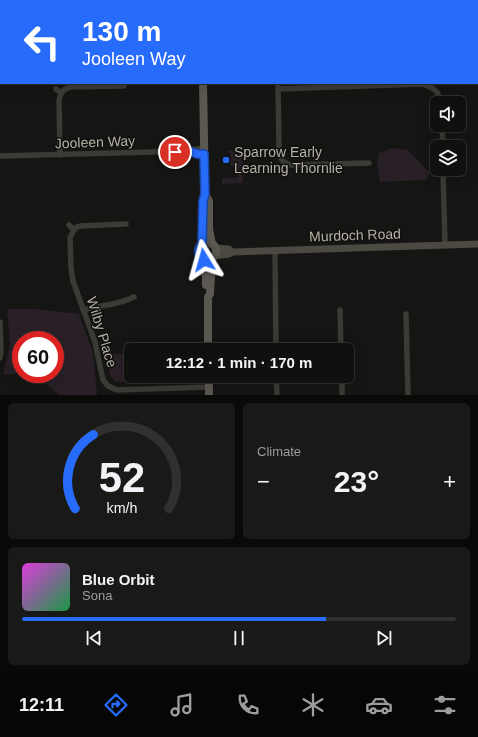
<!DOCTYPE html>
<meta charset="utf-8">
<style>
body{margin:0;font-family:Arial,sans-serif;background:#191918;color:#f1f3f6;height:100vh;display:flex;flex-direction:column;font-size:15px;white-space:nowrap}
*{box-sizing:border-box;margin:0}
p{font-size:13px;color:#9c9d9e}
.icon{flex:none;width:22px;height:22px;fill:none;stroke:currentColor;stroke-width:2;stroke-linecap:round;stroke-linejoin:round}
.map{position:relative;height:395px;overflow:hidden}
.drawer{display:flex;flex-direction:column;gap:8px;padding:8px;background:#090908;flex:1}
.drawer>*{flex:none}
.guide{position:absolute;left:0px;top:0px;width:478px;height:84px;box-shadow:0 4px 16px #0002,0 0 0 1px #30302f;background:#276bfa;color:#fff;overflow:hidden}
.fabs{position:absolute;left:430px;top:96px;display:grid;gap:8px}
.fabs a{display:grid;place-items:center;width:36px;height:36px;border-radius:6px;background:#10100f;box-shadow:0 4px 16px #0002,0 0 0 1px #30302f;font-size:20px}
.speed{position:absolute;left:12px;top:331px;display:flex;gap:8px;font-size:20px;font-weight:700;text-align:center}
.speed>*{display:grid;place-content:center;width:52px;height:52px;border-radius:50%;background:#10100f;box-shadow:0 4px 16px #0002,0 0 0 1px #30302f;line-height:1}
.speed .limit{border:6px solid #d22;background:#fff;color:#111}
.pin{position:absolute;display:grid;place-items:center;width:34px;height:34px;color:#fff;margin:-17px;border:2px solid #fff;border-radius:50%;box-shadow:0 1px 4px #0007}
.me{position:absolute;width:44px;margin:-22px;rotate:352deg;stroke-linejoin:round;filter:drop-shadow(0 0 3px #0008)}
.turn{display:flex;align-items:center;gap:14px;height:84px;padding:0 16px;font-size:18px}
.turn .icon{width:52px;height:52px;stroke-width:2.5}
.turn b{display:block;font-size:28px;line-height:34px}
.big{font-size:30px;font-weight:800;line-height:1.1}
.drawer .widget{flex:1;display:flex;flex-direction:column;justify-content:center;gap:6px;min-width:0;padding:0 14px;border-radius:6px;background:#191918}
.drawer .dial{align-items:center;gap:0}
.dial svg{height:104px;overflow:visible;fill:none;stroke:#30302f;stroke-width:7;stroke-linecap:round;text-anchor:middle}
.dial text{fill:#f1f3f6;stroke:none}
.song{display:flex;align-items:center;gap:12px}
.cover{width:48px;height:48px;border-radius:6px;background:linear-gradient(135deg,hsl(300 70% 55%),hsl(140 70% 35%))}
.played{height:4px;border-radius:2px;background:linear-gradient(90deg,#276bfa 70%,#30302f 70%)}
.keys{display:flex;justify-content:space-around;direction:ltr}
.heat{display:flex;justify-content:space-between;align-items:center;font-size:22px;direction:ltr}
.drawer .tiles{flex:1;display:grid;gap:8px;grid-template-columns:1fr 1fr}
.widget:last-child{grid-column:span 2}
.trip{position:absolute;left:124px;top:343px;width:230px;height:40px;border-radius:6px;background:#10100f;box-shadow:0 4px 16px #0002,0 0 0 1px #30302f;font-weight:800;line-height:40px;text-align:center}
.menu{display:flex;height:64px;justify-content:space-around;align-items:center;background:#060606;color:#9c9d9e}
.menu .icon{width:28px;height:28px}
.menu .selected{color:#276bfa}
.menu b{font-size:18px;color:#f1f3f6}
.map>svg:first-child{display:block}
</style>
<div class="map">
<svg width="478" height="395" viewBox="0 0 478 395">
<rect width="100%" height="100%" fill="#151514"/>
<g fill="#281f27">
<path d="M393,148L407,150L416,158L430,173L426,180L380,182L377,165L379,153Z"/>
<path d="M228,151H242L243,183L222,184V178H236L238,177L236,167L231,166L230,153L228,152Z"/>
<path d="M7,309H36L79,314L93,353L97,395H59L49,386L31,377L24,374H55V340H21V373L3,375L10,344Z"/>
<path d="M104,354H131V376H195V381L116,382L111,377Z"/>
</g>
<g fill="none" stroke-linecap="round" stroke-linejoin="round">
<g stroke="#3b3a34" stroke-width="5.5">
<path d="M51,0V1"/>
<path d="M467,0V1"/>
<path d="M128,1V0"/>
<path d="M0,25H1"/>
<path d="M477,34L478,36"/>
<path d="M278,83L279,147C280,157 280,162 291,165L369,163"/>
<path d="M56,89L61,93"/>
<path d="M278,89L422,84C435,88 438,90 441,103"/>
<path d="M442,125L443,147"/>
<path d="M190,151L197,154H204"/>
<path d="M60,155L59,100C61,92 63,89 71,87L124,86"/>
<path d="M0,156L190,151L197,149L204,148"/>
<path d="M443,169L445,245"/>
<path d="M126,224L81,226L77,227L74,230L70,238L71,268L72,275L73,281L95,342L103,380L108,386L117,390L209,387"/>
<path d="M69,225L74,230"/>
<path d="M275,251L276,350"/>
<path d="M83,310C100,305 119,305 134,297"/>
<path d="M340,310L341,350"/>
<path d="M406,314L408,395"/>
<path d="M0,322L1,352L0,358"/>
<path d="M276,376L277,395"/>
<path d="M342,376V395"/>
</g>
<g stroke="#4b4942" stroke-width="7">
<path d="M215,248L229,249L232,252L478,244"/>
<path d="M215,256L229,254L232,252"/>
</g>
<g stroke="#5a5850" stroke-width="8">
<path d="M201,0V1"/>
<path d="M205,194L209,201V229L212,244"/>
<circle cx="207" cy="251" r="9"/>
<path d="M202,244L203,222V201L205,194L203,83"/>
<path d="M203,259L206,278V285"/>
<path d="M208,350V297L210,294L212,259"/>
<path d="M209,376V395"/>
</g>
</g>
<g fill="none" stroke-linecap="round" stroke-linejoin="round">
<defs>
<path id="route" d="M175,152L190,151L197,154H204L205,194L203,201L202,244C197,250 198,256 204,260"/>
</defs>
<use href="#route" stroke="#1946a2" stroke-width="10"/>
<use href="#route" stroke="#276bfa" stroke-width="7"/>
</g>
<circle fill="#276bfa" stroke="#10100f" stroke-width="1.5" cx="226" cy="160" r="4"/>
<g text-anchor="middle" stroke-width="3" stroke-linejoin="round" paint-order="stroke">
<g font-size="14" fill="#b6b1a4" stroke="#10100f">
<text transform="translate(95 142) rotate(-2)" y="5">Jooleen Way</text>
<text transform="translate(355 235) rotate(-2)" y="5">Murdoch Road</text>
<text transform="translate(102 332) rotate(73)" y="5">Wilby Place</text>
</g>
<g font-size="14" fill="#b6b1a4" stroke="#10100f" text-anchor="start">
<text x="234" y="157">Sparrow Early<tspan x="234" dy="16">Learning Thornlie</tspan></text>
</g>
</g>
</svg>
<div class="fabs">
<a><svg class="icon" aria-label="sound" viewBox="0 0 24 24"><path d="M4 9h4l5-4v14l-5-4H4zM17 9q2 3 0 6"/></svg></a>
<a><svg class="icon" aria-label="layers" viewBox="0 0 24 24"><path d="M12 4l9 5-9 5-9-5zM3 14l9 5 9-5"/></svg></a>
</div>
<div class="speed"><div class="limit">60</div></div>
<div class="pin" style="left:175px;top:152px;background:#d93025"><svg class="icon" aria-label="arrive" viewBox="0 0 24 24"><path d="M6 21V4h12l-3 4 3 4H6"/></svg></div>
<svg class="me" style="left:204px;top:260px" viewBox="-20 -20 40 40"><path d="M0-17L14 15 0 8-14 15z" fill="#276bfa" stroke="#fff" stroke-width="4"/></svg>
<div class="trip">12:12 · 1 min · 170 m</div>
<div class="guide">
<div class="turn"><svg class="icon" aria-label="left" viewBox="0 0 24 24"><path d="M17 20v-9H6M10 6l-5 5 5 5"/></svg><div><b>130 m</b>Jooleen Way</div></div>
</div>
</div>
<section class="drawer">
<div class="tiles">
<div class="widget dial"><svg viewBox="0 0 100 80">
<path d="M14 69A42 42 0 1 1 86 69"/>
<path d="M14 69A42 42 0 0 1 28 12" stroke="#276bfa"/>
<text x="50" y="56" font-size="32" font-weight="700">52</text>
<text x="50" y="72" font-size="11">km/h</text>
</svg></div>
<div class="widget"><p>Climate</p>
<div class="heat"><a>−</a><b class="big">23°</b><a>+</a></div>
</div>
<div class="widget">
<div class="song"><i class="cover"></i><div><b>Blue Orbit</b><p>Sona</p></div></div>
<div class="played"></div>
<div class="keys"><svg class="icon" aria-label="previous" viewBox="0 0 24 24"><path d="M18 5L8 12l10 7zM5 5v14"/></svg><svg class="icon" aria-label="pause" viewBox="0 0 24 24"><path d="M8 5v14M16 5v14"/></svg><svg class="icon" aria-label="next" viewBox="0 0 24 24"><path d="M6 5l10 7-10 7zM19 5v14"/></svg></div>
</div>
</div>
</section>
<nav class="menu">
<b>12:11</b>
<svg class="icon selected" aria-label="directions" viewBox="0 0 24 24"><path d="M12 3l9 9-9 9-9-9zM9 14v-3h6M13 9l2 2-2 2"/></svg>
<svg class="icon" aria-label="music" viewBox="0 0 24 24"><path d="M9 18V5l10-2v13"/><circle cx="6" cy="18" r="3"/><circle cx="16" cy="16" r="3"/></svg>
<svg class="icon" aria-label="phone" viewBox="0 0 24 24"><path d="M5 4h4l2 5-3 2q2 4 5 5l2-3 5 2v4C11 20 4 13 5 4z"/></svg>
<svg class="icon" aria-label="climate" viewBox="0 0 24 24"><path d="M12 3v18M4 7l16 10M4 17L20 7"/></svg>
<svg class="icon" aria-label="car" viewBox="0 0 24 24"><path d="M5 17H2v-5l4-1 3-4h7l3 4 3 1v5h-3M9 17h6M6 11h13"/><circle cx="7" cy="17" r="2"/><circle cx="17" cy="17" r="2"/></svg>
<svg class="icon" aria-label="filters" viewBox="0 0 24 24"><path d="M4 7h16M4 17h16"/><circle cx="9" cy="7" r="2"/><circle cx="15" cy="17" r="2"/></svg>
</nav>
